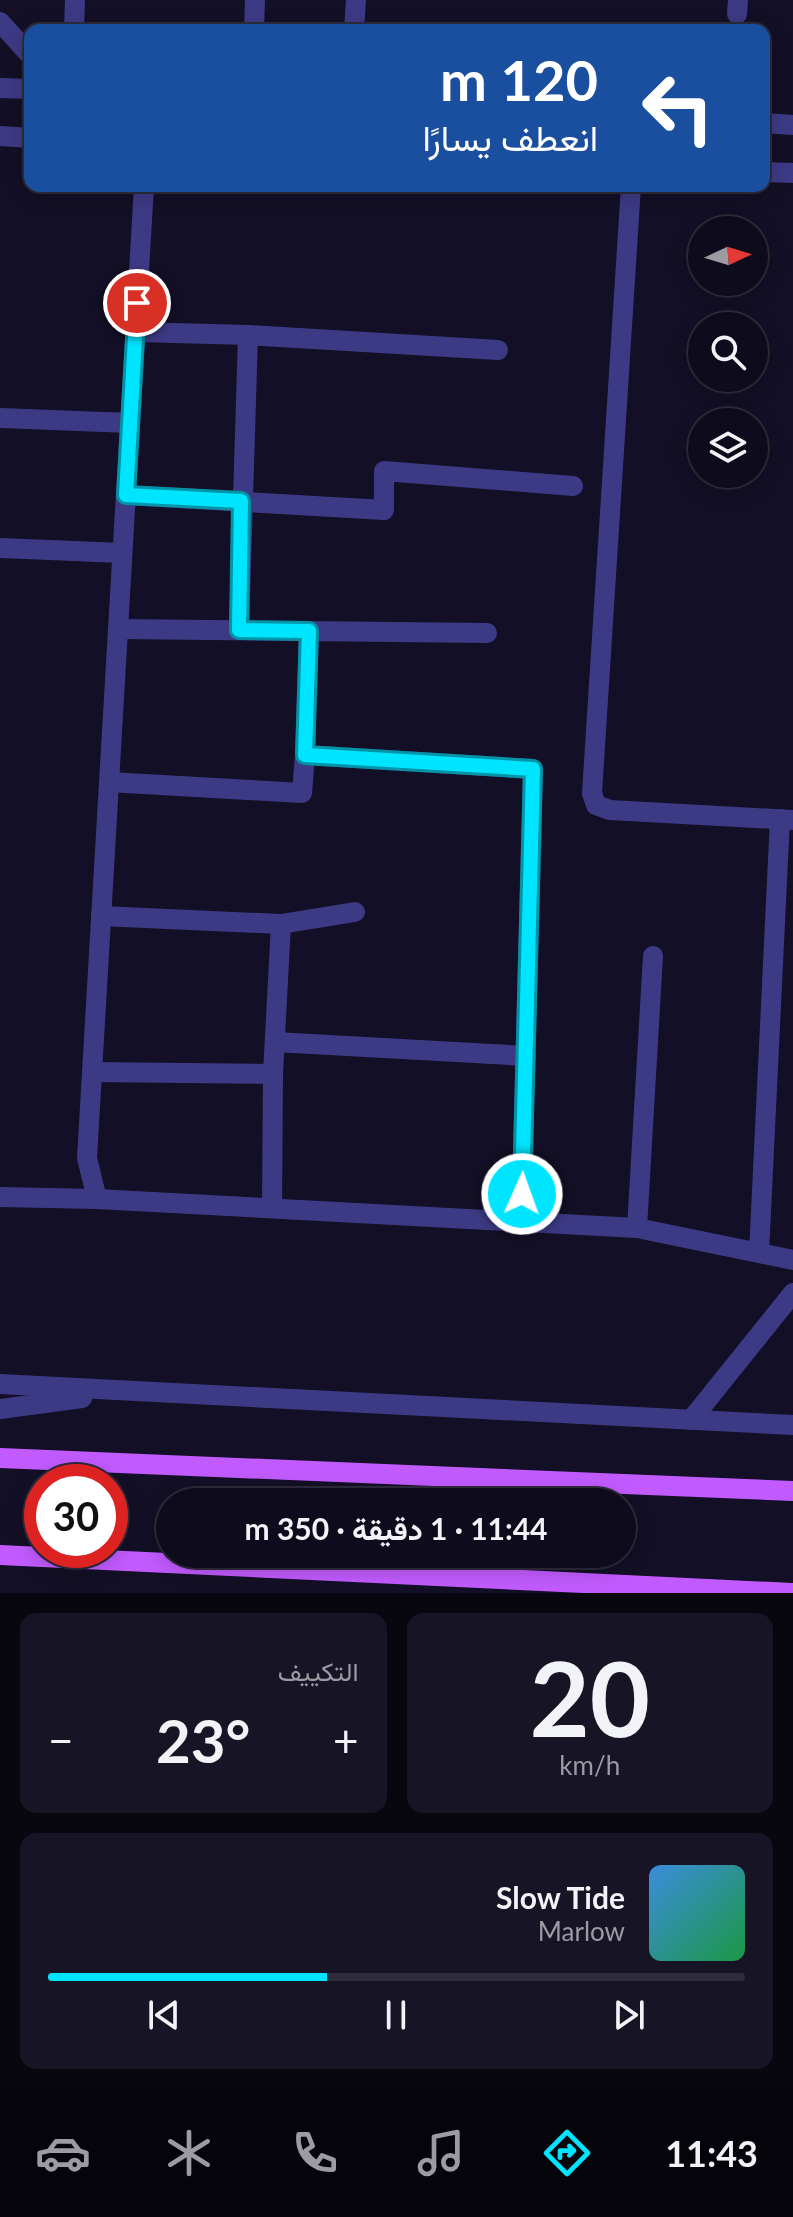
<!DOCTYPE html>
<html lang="ar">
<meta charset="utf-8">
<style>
body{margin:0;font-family:Lato,Vazirmatn,sans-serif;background:#171425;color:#f1f3f6;direction:rtl;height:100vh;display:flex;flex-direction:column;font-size:30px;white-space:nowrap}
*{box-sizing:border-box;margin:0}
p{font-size:26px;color:#9b9ba3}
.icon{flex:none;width:44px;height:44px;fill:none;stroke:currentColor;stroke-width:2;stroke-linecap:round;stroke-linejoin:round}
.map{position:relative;height:1593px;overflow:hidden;direction:ltr}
.side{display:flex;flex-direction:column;gap:20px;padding:20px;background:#08060f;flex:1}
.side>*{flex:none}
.top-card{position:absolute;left:24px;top:24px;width:746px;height:168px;border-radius:16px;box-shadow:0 4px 20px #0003,0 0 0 2px #2e2b3b;direction:rtl;background:#1a4fa0;color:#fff;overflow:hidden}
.needle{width:52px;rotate:86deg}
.buttons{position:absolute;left:688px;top:216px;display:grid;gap:16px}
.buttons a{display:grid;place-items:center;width:80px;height:80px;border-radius:50%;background:#0e0b1c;box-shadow:0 4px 20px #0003,0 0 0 2px #2e2b3b;font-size:40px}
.speed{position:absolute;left:24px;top:1464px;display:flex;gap:16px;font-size:40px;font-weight:700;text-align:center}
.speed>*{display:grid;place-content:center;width:104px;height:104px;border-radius:50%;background:#0e0b1c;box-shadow:0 4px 20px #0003,0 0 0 2px #2e2b3b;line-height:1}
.speed .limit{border:12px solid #d22;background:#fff;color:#111}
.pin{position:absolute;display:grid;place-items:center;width:68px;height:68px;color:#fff;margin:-34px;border:4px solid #fff;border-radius:50%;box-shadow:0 2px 8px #0007}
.me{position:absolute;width:88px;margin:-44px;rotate:2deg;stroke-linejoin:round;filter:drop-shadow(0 0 6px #0008)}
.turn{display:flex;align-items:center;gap:28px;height:168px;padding:0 40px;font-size:36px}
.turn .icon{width:104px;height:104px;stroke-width:2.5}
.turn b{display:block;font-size:56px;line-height:68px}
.big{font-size:60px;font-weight:700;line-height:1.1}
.side .widget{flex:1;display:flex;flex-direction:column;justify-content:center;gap:12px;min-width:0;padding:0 28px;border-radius:16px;background:#171425}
.side .dial{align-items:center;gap:0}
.dial b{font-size:104px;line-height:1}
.song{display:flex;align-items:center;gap:24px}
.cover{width:96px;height:96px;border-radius:12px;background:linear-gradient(135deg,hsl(210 70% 55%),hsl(140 70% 35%))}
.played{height:8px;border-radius:4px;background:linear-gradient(90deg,#00e5ff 40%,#2e2b3b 40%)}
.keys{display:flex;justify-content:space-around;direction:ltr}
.heat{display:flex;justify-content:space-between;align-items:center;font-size:44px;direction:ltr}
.side .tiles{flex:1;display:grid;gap:20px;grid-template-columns:1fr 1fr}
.widget:last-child{grid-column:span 2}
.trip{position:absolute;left:156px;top:1488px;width:480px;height:80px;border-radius:40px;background:#0e0b1c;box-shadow:0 4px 20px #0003,0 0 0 2px #2e2b3b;font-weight:700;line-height:80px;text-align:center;direction:rtl}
.dock{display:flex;height:128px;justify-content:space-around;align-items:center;background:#06040b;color:#9b9ba3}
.dock .icon{width:56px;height:56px}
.dock .on{color:#00e5ff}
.dock b{font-size:36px;color:#f1f3f6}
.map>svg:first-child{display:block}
</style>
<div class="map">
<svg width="793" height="1593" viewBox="0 0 793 1593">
<rect width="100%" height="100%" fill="#130f26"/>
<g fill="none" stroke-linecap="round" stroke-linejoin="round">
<g stroke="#3d3a85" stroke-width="20">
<path d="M737,14L738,0"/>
<path d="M0,22L30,55"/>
<path d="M74,30L75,0"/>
<path d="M254,30L255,0"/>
<path d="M354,30L356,0"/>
<path d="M0,88L30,89"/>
<path d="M764,123L793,125"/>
<path d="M0,136L30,138"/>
<path d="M764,172L793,173"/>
<path d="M144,186L87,1158L97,1199L637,1228L793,1260"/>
<path d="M631,186L592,793L596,805L610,810L793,820"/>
<path d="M136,332L248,335L498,350"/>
<path d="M0,418L130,423"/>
<path d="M126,495L384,510V471L573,486"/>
<path d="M0,548L122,553"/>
<path d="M118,629L487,633"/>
<path d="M239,630L248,335"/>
<path d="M305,755L309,631"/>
<path d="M109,782L302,793L305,755L533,769L521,1222"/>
<path d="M101,916L281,924L355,912"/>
<path d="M275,1042L526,1056"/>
<path d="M92,1072L273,1074"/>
<path d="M0,1197L97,1199"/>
<path d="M272,1208L273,1074L281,924"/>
<path d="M637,1228L653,956"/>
<path d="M759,1253L780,819"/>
<path d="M0,1384L793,1425"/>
<path d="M0,1409L82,1398"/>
<path d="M691,1420L793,1293"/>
</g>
<g stroke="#c25bff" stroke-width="20">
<path d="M0,1458L793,1491"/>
<path d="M0,1555L792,1593"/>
</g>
</g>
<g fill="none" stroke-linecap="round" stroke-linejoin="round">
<defs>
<path id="route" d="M137,303L126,495L241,501L239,630L309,631L305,755L533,769L522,1194"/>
</defs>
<use href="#route" stroke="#0095a6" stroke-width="20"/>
<use href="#route" stroke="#00e5ff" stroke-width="14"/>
</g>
</svg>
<div class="buttons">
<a><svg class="needle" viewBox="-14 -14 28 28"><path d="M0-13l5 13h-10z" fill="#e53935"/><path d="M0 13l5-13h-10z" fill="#9b9ba3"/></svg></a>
<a><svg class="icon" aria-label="search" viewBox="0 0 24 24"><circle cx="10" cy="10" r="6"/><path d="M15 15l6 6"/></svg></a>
<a><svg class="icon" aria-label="layers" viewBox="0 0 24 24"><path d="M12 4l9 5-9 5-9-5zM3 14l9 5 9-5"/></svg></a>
</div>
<div class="speed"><div class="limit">30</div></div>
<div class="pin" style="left:137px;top:303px;background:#d93025"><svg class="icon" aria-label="arrive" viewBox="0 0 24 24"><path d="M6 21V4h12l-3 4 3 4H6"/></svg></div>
<svg class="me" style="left:522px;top:1194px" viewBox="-20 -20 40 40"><circle r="17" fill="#00e5ff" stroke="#fff" stroke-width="3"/><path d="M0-11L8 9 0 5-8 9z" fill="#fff"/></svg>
<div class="trip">11:44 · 1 دقيقة · 350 m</div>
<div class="top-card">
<div class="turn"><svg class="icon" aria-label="left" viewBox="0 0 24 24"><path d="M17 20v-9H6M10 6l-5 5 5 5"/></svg><div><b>120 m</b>انعطف يسارًا</div></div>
</div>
</div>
<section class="side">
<div class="tiles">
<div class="widget dial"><b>20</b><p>km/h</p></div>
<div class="widget"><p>التكييف</p>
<div class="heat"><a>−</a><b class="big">23°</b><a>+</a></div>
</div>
<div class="widget">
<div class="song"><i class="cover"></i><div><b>Slow Tide</b><p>Marlow</p></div></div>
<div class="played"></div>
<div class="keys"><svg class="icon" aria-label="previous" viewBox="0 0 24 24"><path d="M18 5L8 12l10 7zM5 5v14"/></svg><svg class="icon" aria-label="pause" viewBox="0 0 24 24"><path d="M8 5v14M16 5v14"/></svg><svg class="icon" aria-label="next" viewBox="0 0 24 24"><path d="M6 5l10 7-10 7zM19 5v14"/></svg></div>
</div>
</div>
</section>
<nav class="dock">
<b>11:43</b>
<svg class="icon on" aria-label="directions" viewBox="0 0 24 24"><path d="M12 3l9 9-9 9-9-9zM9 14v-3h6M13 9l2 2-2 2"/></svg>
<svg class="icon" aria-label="music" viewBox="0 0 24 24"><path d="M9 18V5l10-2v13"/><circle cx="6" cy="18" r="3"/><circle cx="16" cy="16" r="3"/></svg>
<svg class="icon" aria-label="phone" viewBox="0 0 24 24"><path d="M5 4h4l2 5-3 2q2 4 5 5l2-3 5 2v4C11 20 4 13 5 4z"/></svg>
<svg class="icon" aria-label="climate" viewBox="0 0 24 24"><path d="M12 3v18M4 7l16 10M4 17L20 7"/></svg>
<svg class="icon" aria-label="car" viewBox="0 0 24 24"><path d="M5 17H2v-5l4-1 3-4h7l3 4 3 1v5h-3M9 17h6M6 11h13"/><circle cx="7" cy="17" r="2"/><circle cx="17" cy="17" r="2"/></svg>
</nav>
